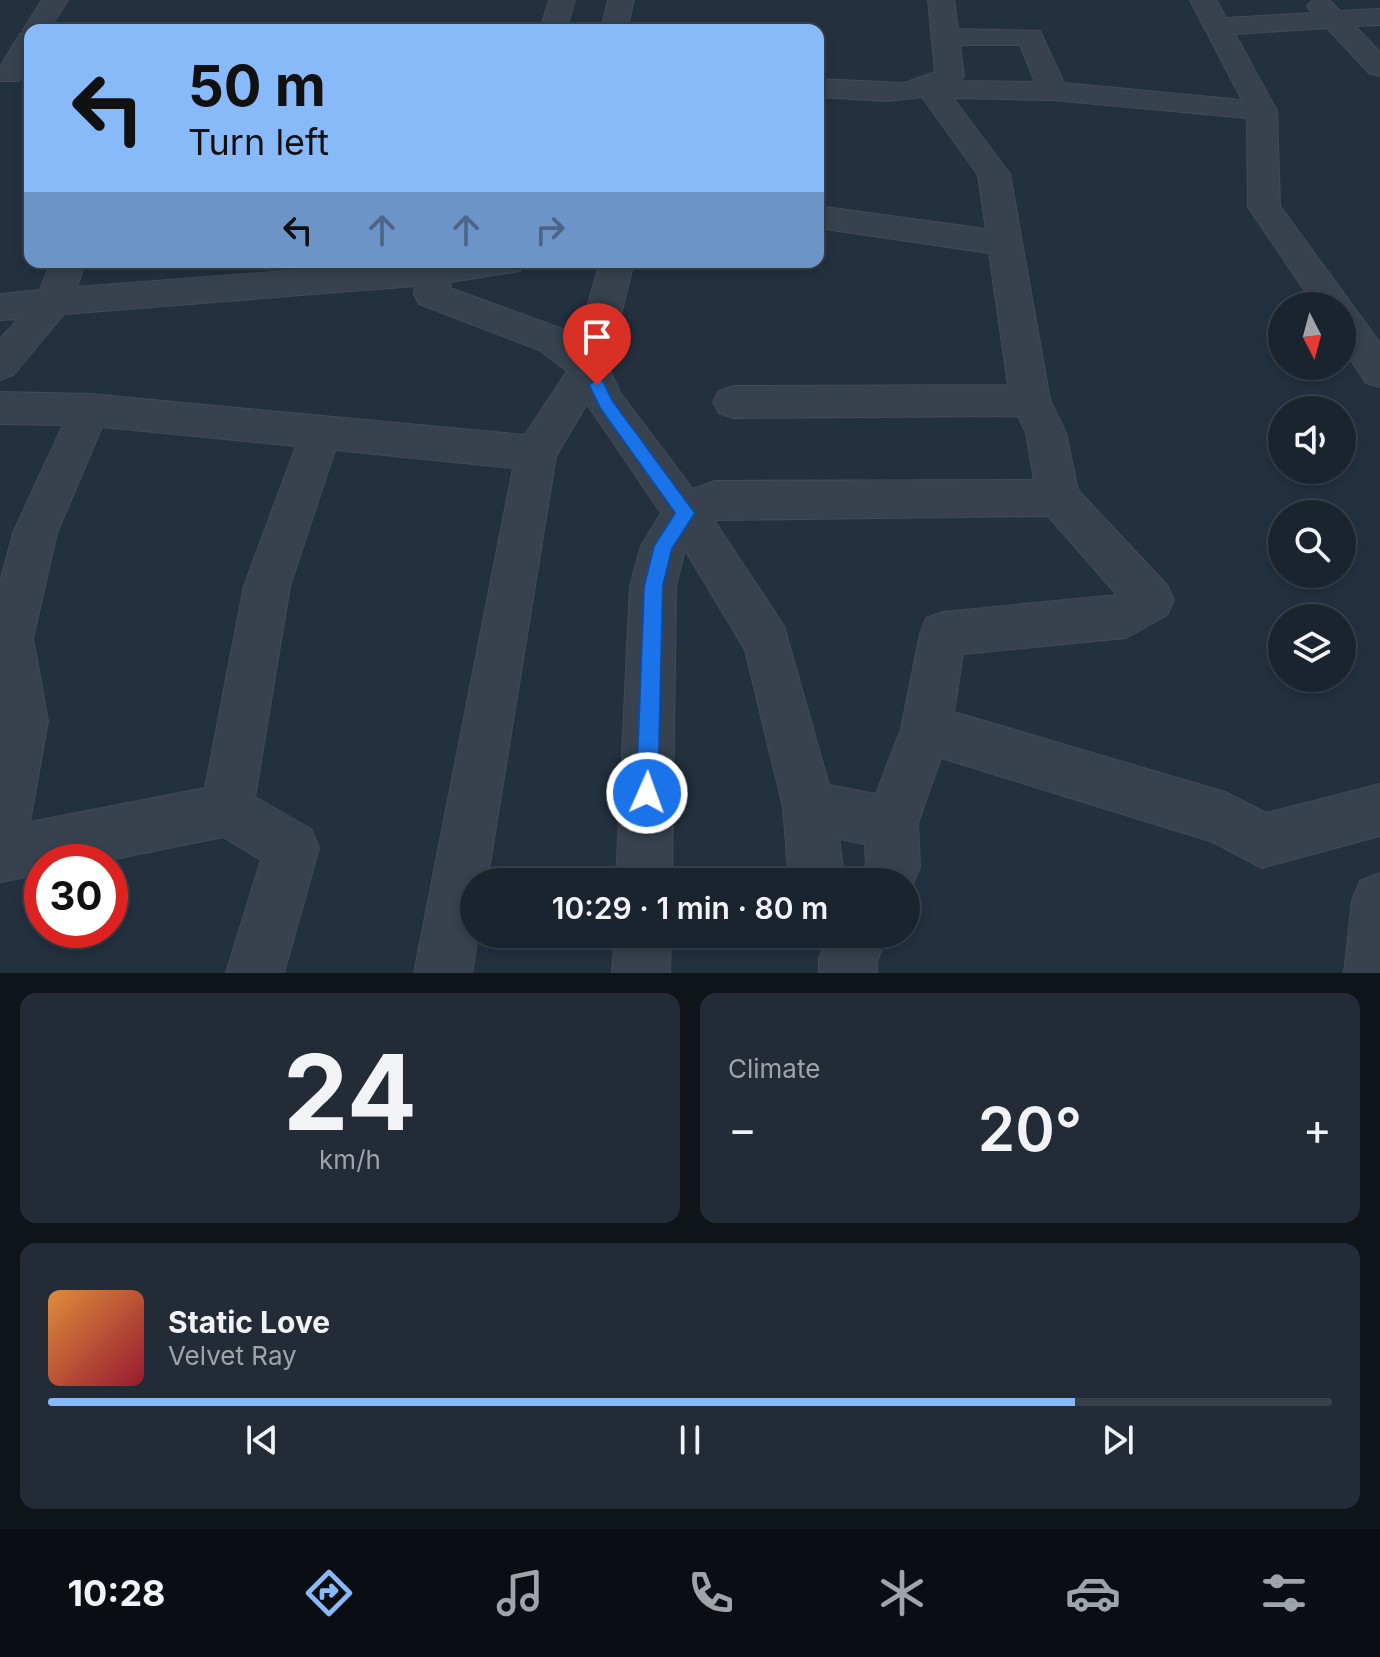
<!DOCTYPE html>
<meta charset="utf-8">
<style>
body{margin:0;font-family:Inter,sans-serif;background:#232c36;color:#f1f3f6;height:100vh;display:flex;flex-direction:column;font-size:30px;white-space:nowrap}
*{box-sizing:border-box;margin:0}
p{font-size:26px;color:#9fa4aa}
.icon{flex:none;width:44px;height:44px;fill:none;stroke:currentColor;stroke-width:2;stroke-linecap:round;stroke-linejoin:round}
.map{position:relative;height:973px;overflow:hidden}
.details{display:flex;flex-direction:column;gap:20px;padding:20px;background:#0e1419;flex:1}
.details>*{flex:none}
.guide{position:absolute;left:24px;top:24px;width:800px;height:244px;border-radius:16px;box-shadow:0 4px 12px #0003,0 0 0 2px #38414a;background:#88baf9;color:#111;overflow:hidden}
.needle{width:52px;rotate:174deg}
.fabs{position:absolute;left:1268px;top:292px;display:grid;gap:16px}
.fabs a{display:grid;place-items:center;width:88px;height:88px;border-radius:50%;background:#1a242e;box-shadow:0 4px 12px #0003,0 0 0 2px #38414a;font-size:40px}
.speed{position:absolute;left:24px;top:844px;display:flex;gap:16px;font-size:40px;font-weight:700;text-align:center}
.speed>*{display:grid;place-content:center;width:104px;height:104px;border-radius:50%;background:#1a242e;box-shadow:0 4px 12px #0003,0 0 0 2px #38414a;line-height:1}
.speed .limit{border:12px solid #d22;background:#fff;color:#111}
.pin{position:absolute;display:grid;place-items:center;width:68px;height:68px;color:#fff;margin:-82px -34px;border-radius:50% 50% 50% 0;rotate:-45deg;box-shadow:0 0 8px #0007}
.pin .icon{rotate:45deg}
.me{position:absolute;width:88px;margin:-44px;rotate:2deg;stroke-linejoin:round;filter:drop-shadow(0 0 6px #0008)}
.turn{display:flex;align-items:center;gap:28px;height:168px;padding:0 32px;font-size:36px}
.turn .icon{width:104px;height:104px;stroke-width:2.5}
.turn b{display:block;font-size:56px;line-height:68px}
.lanes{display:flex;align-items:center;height:76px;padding:0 32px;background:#0003;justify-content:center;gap:40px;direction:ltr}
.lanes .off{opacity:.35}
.big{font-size:60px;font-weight:600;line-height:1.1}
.details .tile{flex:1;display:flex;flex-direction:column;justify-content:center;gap:12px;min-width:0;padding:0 28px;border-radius:16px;background:#232c36}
.details .dial{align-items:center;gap:0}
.dial b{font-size:104px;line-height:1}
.song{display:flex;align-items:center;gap:24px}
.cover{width:96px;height:96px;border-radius:12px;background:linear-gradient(135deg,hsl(30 70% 55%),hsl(350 70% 35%))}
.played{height:8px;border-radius:4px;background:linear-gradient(90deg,#88baf9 80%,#38414a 80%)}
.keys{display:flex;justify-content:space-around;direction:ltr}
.heat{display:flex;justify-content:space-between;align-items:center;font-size:44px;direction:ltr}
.details .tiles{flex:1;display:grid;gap:20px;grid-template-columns:1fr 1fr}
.tile:last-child{grid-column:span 2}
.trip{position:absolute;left:460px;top:868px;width:460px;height:80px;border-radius:40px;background:#1a242e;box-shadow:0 4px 12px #0003,0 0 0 2px #38414a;font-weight:600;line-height:80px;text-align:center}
.tabs{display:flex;height:128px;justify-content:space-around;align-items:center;background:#0a0e12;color:#9fa4aa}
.tabs .icon{width:56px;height:56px}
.tabs .on{color:#88baf9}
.tabs b{font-size:36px;color:#f1f3f6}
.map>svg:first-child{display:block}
</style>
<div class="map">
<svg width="1380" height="973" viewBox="0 0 1380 973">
<rect width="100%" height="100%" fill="#23303e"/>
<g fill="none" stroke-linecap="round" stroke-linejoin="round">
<defs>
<g id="minor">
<path d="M42,0H68L49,30H30V63L19,81H0V67L20,34L25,33L23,30Z"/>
<path d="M549,0H575L566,30H540Z"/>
<path d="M608,0H634L627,30H601Z"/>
<path d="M928,0H954L958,29L1040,31L1064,83L1242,100L1190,0H1216L1226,18L1312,13L1307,6L1313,0H1329L1340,11L1380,9V25L1355,26L1380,52V76L1370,74L1327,28L1235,34L1277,111L1280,206L1380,343V387L1366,383L1342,347V306H1315L1248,207L1247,118L1053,100L953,98L1010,174L1050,400L1066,433L1078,490L1167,585L1174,600L1167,615L1126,638L963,654L954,712L1225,792L1266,813L1380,784V836L1262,868L1213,842L941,758L918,823L920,867L906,900V882H858L866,865L865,844L839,839L845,882H789L783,807L745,650L685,550L676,586L672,882H616L630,586L641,546L661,513L587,404L556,456L487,882H474V934H478L472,973H414L513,468L335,450L290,586L255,797L311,829L319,848L284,973H226L261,860L223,837L100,862H42V874L0,882V583L13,533L63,425L0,424V392L90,394L525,435L567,371L539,350L419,304L414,295L415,286L64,314L13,375L0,380V339L18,319L0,320V294L40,290L51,262H85L77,287L402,262H525L520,271L451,282L450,288L565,330L578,339L600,262H634L608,367L621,394L693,489L715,481L1034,480L1026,433L1018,416L733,418L719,413L713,402L719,391L733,386L1008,385L989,253L818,228V206L986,229L978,175L922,97L887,101L818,97V79L904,83L935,72ZM960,45H1020L1035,82L961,81L964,76ZM102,427L296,446L244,586L205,788L30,822L48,721L33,638L57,533ZM1048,516L1117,595L943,612L926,618L920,634L901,729L876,794L829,785L784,626L714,520Z"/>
<path d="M1380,873V973H1344L1352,901L1360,881Z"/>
<path d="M615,934H671L670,973H612Z"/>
<path d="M830,934H888L877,961V973H819V958Z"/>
</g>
</defs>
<use href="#minor" stroke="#404b57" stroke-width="2"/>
<use href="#minor" fill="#37424e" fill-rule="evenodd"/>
</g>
<path fill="#1a73e8" stroke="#114b97" stroke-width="2" d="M597,379L603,381L612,400L695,513L672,549L663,586L658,793L655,801L647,804L639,801L636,793L644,586L654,546L675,513L600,408L589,385Z"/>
</svg>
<div class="fabs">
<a><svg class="needle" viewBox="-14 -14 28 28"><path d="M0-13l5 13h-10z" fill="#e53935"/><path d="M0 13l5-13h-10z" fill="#9fa4aa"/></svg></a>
<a><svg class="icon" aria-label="sound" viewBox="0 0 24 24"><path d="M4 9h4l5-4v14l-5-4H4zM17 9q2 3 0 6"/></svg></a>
<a><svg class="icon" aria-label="search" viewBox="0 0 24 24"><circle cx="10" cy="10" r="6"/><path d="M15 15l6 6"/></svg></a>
<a><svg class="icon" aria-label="layers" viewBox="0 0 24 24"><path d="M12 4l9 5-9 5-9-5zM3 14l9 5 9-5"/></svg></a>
</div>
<div class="speed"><div class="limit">30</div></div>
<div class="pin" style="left:597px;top:385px;background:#d93025"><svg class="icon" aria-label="arrive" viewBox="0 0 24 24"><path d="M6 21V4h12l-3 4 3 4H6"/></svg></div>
<svg class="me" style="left:647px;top:793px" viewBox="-20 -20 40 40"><circle r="17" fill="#1a73e8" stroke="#fff" stroke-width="3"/><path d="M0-11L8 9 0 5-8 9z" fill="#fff"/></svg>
<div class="trip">10:29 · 1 min · 80 m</div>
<div class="guide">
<div class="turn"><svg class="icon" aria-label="left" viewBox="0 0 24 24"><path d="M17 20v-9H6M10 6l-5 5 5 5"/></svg><div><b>50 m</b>Turn left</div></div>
<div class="lanes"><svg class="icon" aria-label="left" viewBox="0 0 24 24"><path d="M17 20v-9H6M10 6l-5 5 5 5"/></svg><svg class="icon off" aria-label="ahead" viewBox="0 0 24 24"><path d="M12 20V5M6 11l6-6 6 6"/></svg><svg class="icon off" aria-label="ahead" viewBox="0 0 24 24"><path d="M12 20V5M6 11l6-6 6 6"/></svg><svg class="icon off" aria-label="right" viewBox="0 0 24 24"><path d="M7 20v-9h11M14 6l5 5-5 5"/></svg></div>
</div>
</div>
<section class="details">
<div class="tiles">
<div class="tile dial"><b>24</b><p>km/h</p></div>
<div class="tile"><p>Climate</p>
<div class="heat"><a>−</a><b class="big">20°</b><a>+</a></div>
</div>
<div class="tile">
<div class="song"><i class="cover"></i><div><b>Static Love</b><p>Velvet Ray</p></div></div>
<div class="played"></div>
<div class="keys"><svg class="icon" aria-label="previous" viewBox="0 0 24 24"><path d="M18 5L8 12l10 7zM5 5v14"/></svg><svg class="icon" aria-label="pause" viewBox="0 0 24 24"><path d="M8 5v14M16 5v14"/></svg><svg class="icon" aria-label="next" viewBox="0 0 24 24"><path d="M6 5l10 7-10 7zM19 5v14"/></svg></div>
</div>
</div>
</section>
<nav class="tabs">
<b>10:28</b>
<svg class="icon on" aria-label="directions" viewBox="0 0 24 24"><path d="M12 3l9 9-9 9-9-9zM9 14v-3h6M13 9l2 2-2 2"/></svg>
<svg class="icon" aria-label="music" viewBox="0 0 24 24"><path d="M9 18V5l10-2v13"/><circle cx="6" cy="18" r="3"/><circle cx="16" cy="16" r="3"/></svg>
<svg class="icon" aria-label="phone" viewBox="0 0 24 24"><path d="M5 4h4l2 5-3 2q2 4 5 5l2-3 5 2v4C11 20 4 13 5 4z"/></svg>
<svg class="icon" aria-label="climate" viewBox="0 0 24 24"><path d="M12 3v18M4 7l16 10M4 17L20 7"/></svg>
<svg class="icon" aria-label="car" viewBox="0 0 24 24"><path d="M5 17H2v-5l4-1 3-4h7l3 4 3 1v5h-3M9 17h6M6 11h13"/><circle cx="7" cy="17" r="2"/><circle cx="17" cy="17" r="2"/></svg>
<svg class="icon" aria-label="filters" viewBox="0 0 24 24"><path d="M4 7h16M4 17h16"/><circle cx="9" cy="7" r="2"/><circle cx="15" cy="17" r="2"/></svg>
</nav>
